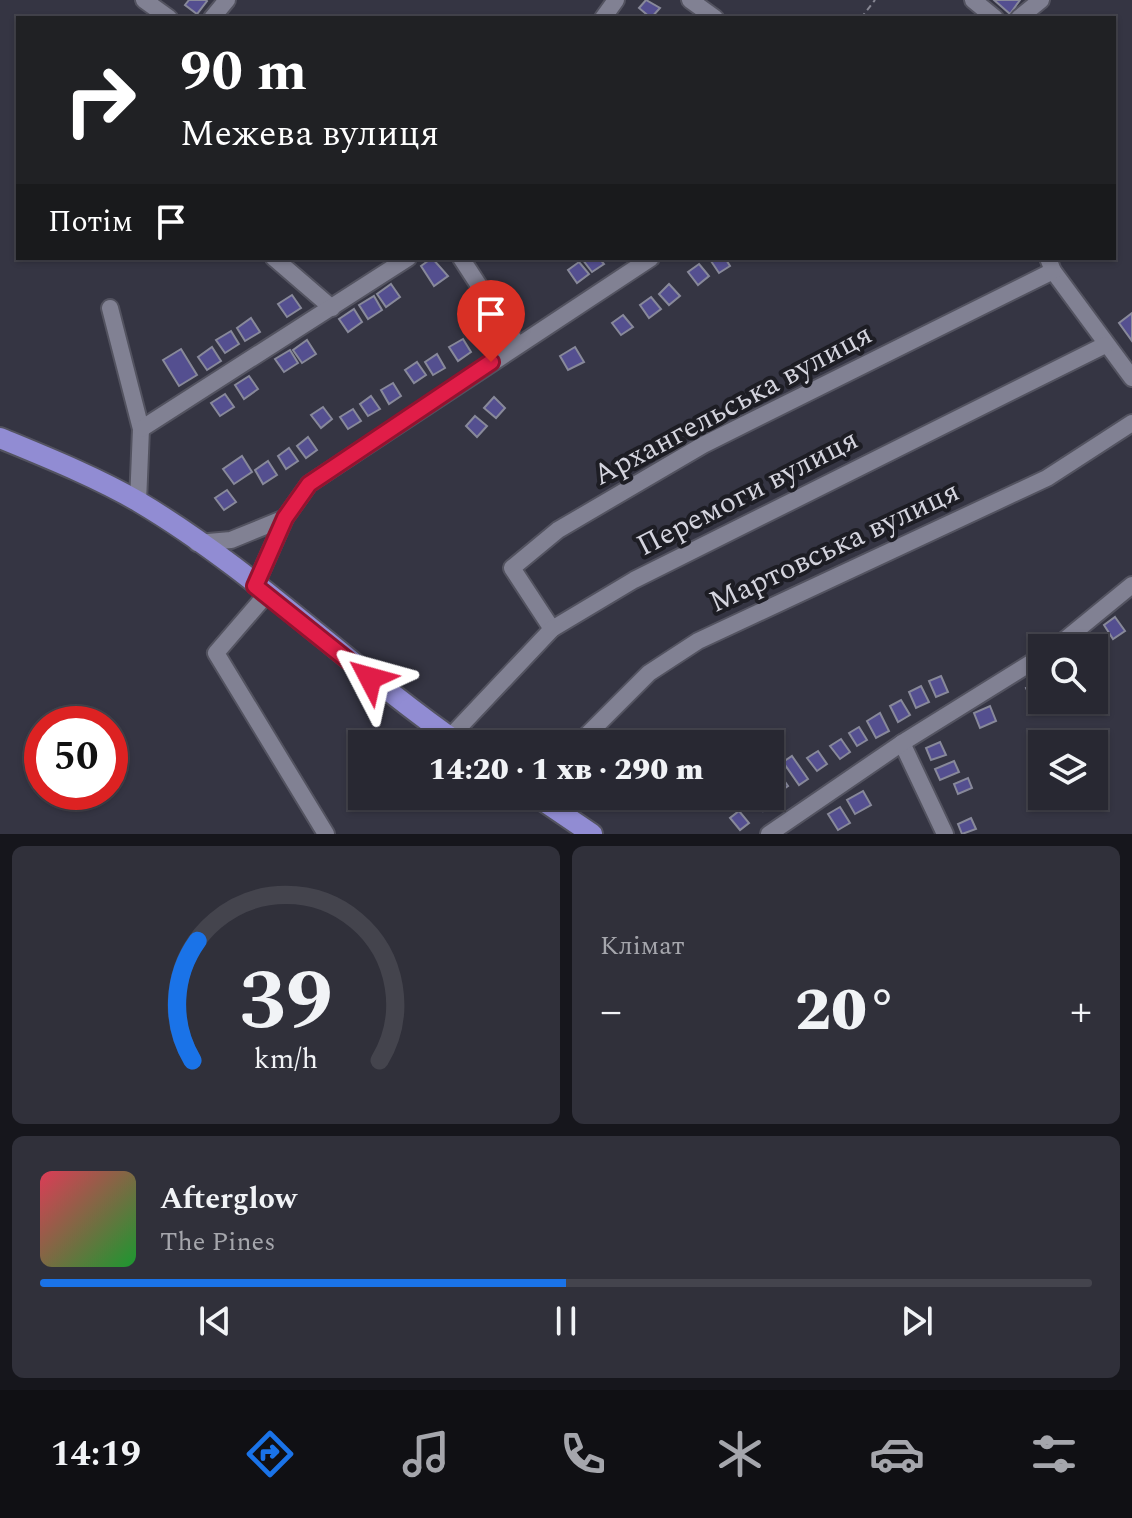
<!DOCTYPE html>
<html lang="uk">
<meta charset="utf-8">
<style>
body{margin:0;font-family:Spectral,serif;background:#30303a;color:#f1f3f6;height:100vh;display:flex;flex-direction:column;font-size:30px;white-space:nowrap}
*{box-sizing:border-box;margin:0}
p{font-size:26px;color:#a5a6ac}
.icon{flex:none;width:44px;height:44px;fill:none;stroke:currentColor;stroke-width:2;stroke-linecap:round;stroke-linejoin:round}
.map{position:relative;height:834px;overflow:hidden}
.panel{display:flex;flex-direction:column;gap:12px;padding:12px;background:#16161c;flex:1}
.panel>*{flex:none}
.banner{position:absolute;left:16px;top:16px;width:1100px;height:244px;border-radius:0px;box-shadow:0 2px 6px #0004,0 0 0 2px #44444d;background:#202124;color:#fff;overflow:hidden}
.buttons{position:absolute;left:1028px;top:634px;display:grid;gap:16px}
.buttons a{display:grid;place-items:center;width:80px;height:80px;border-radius:0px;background:#282832;box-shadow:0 2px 6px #0004,0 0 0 2px #44444d;font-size:40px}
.speed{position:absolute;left:24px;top:706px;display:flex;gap:16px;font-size:40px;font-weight:700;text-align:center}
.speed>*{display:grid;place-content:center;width:104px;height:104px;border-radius:50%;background:#282832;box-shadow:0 2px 6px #0004,0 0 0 2px #44444d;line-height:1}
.speed .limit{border:12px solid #d22;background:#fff;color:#111}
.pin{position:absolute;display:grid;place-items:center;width:68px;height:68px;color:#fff;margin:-82px -34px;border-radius:50% 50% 50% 0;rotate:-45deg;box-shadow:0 0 8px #0007}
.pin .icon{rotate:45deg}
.me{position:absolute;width:88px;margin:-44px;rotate:309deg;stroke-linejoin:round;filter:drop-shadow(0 0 6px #0008)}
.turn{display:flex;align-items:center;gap:28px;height:168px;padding:0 32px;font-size:36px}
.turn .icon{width:104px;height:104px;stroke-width:2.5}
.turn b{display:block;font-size:56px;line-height:68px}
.then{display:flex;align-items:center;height:76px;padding:0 32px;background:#0003;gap:16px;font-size:30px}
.big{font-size:60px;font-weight:800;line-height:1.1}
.panel .tile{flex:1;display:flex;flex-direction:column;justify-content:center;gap:12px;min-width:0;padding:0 28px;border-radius:12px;background:#30303a}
.panel .dial{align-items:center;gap:0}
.dial svg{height:208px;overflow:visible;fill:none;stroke:#44444d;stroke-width:7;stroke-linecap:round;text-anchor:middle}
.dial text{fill:#f1f3f6;stroke:none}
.song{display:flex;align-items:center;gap:24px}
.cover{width:96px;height:96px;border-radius:12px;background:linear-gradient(135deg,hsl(350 70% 55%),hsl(130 70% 35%))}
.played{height:8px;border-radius:4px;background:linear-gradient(90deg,#1a73e8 50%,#44444d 50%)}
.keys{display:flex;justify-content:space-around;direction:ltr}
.heat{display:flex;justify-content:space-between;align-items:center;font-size:44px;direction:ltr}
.panel .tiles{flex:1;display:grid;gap:12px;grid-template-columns:1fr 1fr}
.tile:last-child{grid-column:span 2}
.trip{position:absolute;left:348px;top:730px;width:436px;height:80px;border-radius:0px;background:#282832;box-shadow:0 2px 6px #0004,0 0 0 2px #44444d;font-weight:800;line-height:80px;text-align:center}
.tabs{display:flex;height:128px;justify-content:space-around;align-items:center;background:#101014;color:#a5a6ac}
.tabs .icon{width:56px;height:56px}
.tabs .on{color:#1a73e8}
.tabs b{font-size:36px;color:#f1f3f6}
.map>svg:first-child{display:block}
</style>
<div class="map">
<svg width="1132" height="834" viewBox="0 0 1132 834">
<rect width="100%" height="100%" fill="#353543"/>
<g fill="#544f90" stroke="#88899a" stroke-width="2">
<path d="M189,0H206L207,1L197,14L185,5Z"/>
<path d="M646,0L660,8L651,18L639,8Z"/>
<path d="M994,0H1020L1010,14Z"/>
<path d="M432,258L448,276L434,286L421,266Z"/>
<path d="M585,258H599L604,264L592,272L583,260Z"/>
<path d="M709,258H725L730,266L719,273Z"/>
<path d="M579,262L589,274L577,283L568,270Z"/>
<path d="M699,264L709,276L698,285L688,272Z"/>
<path d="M391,284L400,297L386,307L377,294Z"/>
<path d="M669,284L680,296L669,305L659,294Z"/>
<path d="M292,295L301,308L287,317L278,304Z"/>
<path d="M374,296L382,310L368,319L359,305Z"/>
<path d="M651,297L661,309L649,318L640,305Z"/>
<path d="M354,309L362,322L348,332L339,319Z"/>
<path d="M1132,313V341L1119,323Z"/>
<path d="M623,315L633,327L621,335L612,323Z"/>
<path d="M251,318L260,332L245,341L237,328Z"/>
<path d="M474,318L488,340L477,346L463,324Z"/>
<path d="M231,331L239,344L225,353L216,340Z"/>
<path d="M463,339L471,352L458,361L449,347Z"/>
<path d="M307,340L316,354L302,363L293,350Z"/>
<path d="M212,347L221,361L207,370L198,357Z"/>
<path d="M575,347L584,362L568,370L560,356Z"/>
<path d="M181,349L197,375L179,386L163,360Z"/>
<path d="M290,350L298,363L284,372L275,359Z"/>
<path d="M437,354L445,368L433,375L425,362Z"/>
<path d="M417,362L426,375L414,383L405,370Z"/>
<path d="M249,376L258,389L244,399L235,385Z"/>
<path d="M393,383L401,396L389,404L381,390Z"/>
<path d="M225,394L234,407L220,416L211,403Z"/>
<path d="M371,396L380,409L368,416L360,404Z"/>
<path d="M494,397L505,408L496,418L484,408Z"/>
<path d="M323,407L332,419L321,428L311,415Z"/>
<path d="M353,409L361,421L348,429L340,417Z"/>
<path d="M475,416L487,426L477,437L466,426Z"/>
<path d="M308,437L317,450L306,458L297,446Z"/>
<path d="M289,448L298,461L286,469L278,456Z"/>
<path d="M242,456L252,472L234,484L223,469Z"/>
<path d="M268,461L277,475L263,484L255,470Z"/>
<path d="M227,490L236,502L224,510L215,498Z"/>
<path d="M1115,617L1125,631L1113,639L1104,625Z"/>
<path d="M941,676L948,692L936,697L929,681Z"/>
<path d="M1039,682L1044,700L1034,705L1026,688Z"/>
<path d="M921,686L929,702L916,708L909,692Z"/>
<path d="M901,700L910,715L898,722L890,706Z"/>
<path d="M990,706L996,721L980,728L974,713Z"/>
<path d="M880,713L889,731L876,738L867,721Z"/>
<path d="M859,727L867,740L857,746L849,733Z"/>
<path d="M841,739L850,752L840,759L830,746Z"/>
<path d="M940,742L946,755L931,760L926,748Z"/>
<path d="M818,751L827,764L817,771L807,758Z"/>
<path d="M792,756L808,779L799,785L783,762Z"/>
<path d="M954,761L959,772L940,780L935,769Z"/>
<path d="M778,772L788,786L778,793L770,782Z"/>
<path d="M968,778L972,788L958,794L954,784Z"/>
<path d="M863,791L871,805L855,814L847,800Z"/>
<path d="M755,796H767L772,803L763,811L752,798Z"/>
<path d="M840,807L850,823L838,830L828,814Z"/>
<path d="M739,811L749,823L740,830L730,818Z"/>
<path d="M971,818L976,829L962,834L958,824Z"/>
</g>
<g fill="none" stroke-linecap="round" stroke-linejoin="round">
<defs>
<g id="minor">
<path d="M144,0L169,18"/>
<path d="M690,0L715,18"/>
<path d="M973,0L995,18"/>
<path d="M212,18L227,0"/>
<path d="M603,18L616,0"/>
<path d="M1019,18L1041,0"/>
<path d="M274,258L332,308"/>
<path d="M461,258L517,344"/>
<path d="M1048,258L1053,271L1132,378"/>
<path d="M110,308L141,429L138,502"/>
<path d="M141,429L408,258"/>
<path d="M197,543L231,540L285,518"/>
<path d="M255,586L285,518L309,484L651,258"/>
<path d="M266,595L216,653L326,834"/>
<path d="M552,629L512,568L558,530L703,445L1053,271"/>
<path d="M1055,648L1132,585"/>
<path d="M450,737L552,629L634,580L1105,345"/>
<path d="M902,743L945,834"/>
<path d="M578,744L649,673L698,641L1047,478L1132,423"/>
<path d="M769,834L902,743L1042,656"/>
</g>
<g id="major">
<path d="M0,438C46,457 96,477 139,502C254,570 350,668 460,744"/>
<path d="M536,796L592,834"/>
</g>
</defs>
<use href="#minor" stroke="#535360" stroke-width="20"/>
<use href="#major" stroke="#535360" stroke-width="24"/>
<path stroke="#878793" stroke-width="2" stroke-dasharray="6 4" stroke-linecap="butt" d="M861,18L875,0"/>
<use href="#minor" stroke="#818193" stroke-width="16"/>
<use href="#major" stroke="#918cd3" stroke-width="20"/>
</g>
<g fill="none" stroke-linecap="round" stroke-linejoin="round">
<defs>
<path id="route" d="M370,678L255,586L285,518L309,484L491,362"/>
</defs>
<use href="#route" stroke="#92132f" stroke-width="20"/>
<use href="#route" stroke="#e11d48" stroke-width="14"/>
</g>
<g text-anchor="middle" stroke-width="8" stroke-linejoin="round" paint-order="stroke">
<g font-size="30" fill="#d4d4de" stroke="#1d1d24">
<text transform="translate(732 404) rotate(-28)" y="10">Архангельська вулиця</text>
<text transform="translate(747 492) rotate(-27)" y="10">Перемоги вулиця</text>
<text transform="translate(834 546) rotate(-25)" y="10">Мартовська вулиця</text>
</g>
</g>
</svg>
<div class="buttons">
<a><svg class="icon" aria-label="search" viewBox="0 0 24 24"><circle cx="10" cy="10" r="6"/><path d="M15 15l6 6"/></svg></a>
<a><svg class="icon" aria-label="layers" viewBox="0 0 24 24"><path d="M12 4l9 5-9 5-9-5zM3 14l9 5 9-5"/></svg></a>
</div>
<div class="speed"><div class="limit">50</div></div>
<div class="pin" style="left:491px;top:362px;background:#d93025"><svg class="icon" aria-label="arrive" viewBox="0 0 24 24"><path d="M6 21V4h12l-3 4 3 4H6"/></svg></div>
<svg class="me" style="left:370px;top:678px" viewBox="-20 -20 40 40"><path d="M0-17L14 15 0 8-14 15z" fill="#e11d48" stroke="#fff" stroke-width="4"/></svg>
<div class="trip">14:20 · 1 хв · 290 m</div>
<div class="banner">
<div class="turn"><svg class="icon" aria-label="right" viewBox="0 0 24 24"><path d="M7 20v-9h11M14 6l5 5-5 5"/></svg><div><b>90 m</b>Межева вулиця</div></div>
<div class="then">Потім<svg class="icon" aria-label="arrive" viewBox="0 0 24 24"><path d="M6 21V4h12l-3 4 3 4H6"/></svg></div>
</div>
</div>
<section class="panel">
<div class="tiles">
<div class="tile dial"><svg viewBox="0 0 100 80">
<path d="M14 69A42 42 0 1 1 86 69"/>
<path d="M14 69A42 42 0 0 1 16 23" stroke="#1a73e8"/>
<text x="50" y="56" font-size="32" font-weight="700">39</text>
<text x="50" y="72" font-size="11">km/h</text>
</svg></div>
<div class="tile"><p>Клімат</p>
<div class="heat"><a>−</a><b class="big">20°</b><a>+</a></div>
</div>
<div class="tile">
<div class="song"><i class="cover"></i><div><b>Afterglow</b><p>The Pines</p></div></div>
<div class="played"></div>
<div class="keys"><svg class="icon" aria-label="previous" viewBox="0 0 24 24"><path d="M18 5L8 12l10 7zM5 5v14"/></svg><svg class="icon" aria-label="pause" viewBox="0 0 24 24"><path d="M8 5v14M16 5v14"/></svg><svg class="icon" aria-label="next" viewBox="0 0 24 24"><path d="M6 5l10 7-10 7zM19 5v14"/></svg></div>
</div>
</div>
</section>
<nav class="tabs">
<b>14:19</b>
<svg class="icon on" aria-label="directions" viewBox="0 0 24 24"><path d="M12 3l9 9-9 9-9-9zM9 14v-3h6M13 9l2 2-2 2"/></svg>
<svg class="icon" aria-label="music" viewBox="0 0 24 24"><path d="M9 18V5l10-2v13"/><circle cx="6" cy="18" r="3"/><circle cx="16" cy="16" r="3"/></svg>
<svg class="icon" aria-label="phone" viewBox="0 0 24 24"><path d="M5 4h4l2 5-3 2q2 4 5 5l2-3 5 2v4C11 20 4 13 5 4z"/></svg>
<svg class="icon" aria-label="climate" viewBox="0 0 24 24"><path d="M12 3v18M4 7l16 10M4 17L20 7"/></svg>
<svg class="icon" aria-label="car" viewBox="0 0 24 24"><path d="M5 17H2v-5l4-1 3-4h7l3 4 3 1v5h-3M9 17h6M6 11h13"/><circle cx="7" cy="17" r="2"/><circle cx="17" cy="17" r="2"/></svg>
<svg class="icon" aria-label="filters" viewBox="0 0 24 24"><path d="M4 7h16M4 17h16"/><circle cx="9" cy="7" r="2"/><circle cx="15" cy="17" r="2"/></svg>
</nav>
